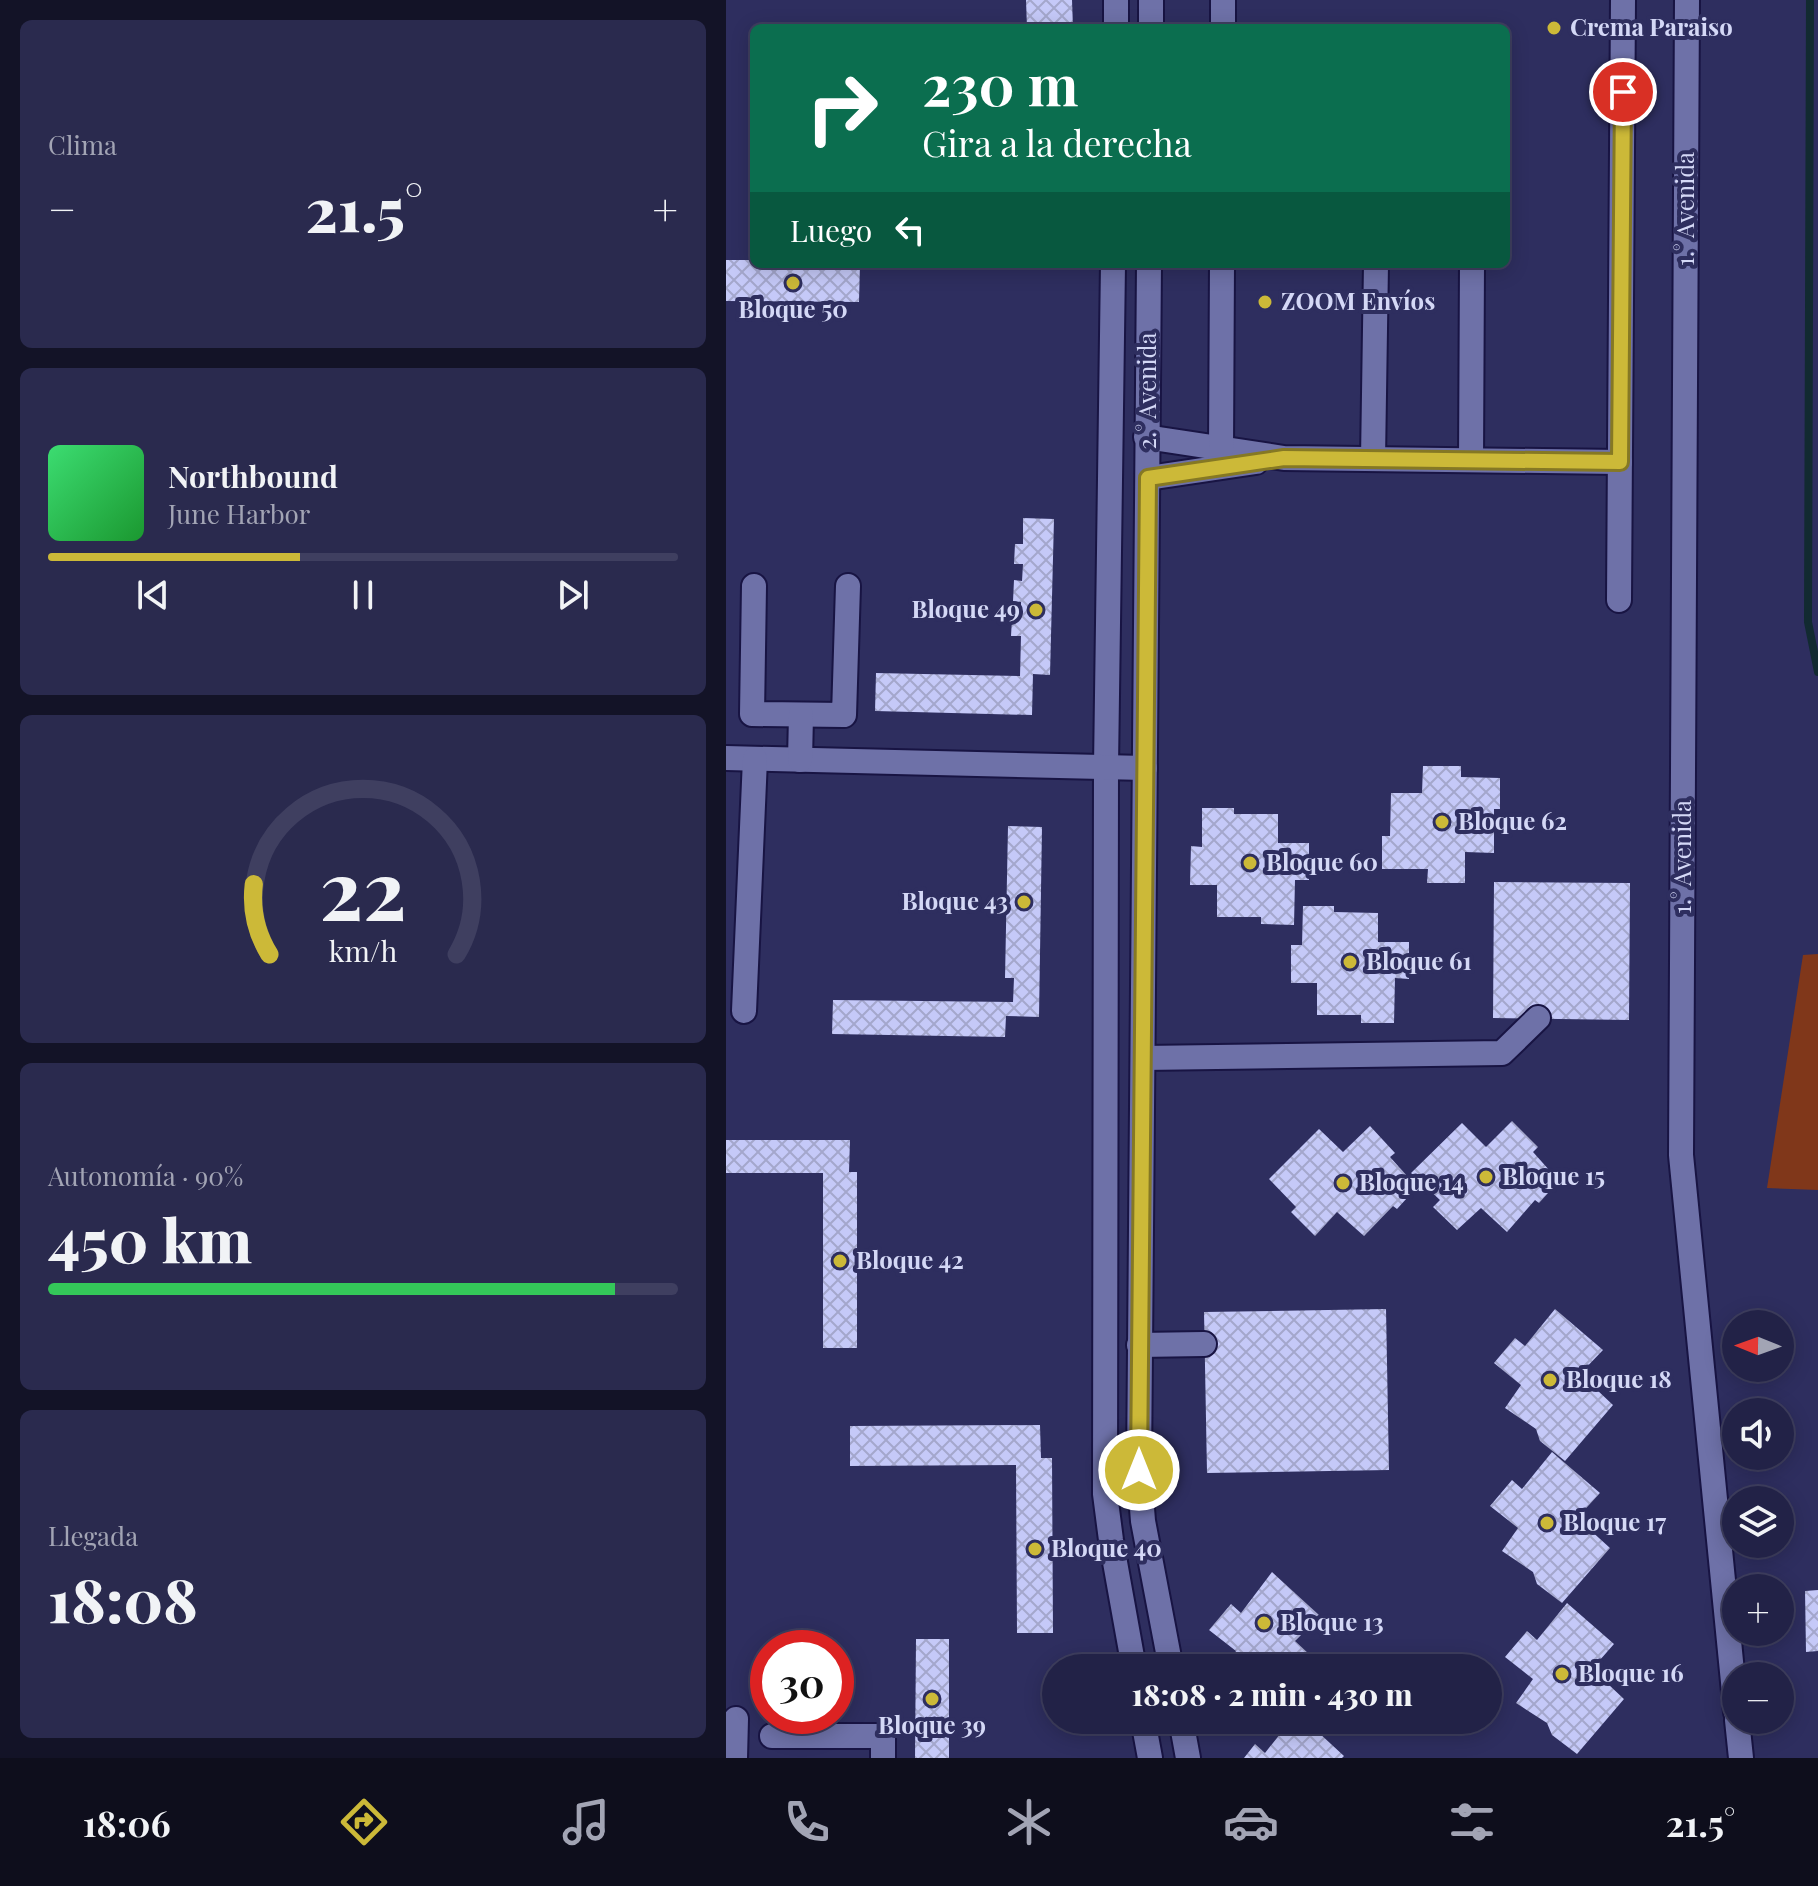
<!DOCTYPE html>
<html lang="es">
<meta charset="utf-8">
<style>
body{margin:0;font-family:"Playfair Display",serif;background:#2a2a4e;color:#f1f3f6;height:100vh;display:flex;flex-direction:column;font-size:30px;white-space:nowrap}
*{box-sizing:border-box;margin:0}
p{font-size:26px;color:#a2a4b4}
.icon{flex:none;width:44px;height:44px;fill:none;stroke:currentColor;stroke-width:2;stroke-linecap:round;stroke-linejoin:round}
.map{position:relative;flex:1;overflow:hidden}
.details{display:flex;flex-direction:column;gap:20px;padding:20px;background:#131327;width:726px}
.details>*{flex:none}
.top-card{position:absolute;left:24px;top:24px;width:760px;height:244px;border-radius:12px;box-shadow:0 4px 20px #0003,0 0 0 2px #3f3f60;background:#0b6e4f;color:#fff;overflow:hidden}
.needle{width:52px;rotate:271deg}
.tools{position:absolute;left:996px;top:1310px;display:grid;gap:16px}
.tools a{display:grid;place-items:center;width:72px;height:72px;border-radius:50%;background:#222247;box-shadow:0 4px 20px #0003,0 0 0 2px #3f3f60;font-size:40px}
.speed{position:absolute;left:24px;top:1630px;display:flex;gap:16px;font-size:40px;font-weight:700;text-align:center}
.speed>*{display:grid;place-content:center;width:104px;height:104px;border-radius:50%;background:#222247;box-shadow:0 4px 20px #0003,0 0 0 2px #3f3f60;line-height:1}
.speed .limit{border:12px solid #d22;background:#fff;color:#111}
.pin{position:absolute;display:grid;place-items:center;width:68px;height:68px;color:#fff;margin:-34px;border:4px solid #fff;border-radius:50%;box-shadow:0 2px 8px #0007}
.me{position:absolute;width:88px;margin:-44px;rotate:0deg;stroke-linejoin:round;filter:drop-shadow(0 0 6px #0008)}
.turn{display:flex;align-items:center;gap:28px;height:168px;padding:0 40px;font-size:36px}
.turn .icon{width:104px;height:104px;stroke-width:2.5}
.turn b{display:block;font-size:56px;line-height:68px}
.then{display:flex;align-items:center;height:76px;padding:0 40px;background:#0003;gap:16px;font-size:30px}
.big{font-size:60px;font-weight:800;line-height:1.1}
.details .card{flex:1;display:flex;flex-direction:column;justify-content:center;gap:12px;min-width:0;padding:0 28px;border-radius:12px;background:#2a2a4e}
.details .dial{align-items:center;gap:0}
.dial svg{height:208px;overflow:visible;fill:none;stroke:#3f3f60;stroke-width:7;stroke-linecap:round;text-anchor:middle}
.dial text{fill:#f1f3f6;stroke:none}
.song{display:flex;align-items:center;gap:24px}
.cover{width:96px;height:96px;border-radius:12px;background:linear-gradient(135deg,hsl(140 70% 55%),hsl(130 70% 35%))}
.played{height:8px;border-radius:4px;background:linear-gradient(90deg,#ccb938 40%,#3f3f60 40%)}
.keys{display:flex;justify-content:space-around;direction:ltr}
.heat{display:flex;justify-content:space-between;align-items:center;font-size:44px;direction:ltr}
.charge{height:12px;border-radius:6px;background:linear-gradient(90deg,#34c759 90%,#3f3f60 0)}
.trip{position:absolute;left:316px;top:1654px;width:460px;height:80px;border-radius:40px;background:#222247;box-shadow:0 4px 20px #0003,0 0 0 2px #3f3f60;font-weight:800;line-height:80px;text-align:center}
.menu{display:flex;height:128px;justify-content:space-around;align-items:center;background:#0e0e1c;color:#a2a4b4}
.menu .icon{width:56px;height:56px}
.menu .on{color:#ccb938}
.menu b{font-size:36px;color:#f1f3f6}
main{display:flex;flex:1;min-height:0}
.map>svg:first-child{display:block}
</style>
<main>
<section class="details">
<div class="card"><p>Clima</p>
<div class="heat"><a>−</a><b class="big">21.5°</b><a>+</a></div>
</div>
<div class="card">
<div class="song"><i class="cover"></i><div><b>Northbound</b><p>June Harbor</p></div></div>
<div class="played"></div>
<div class="keys"><svg class="icon" aria-label="previous" viewBox="0 0 24 24"><path d="M18 5L8 12l10 7zM5 5v14"/></svg><svg class="icon" aria-label="pause" viewBox="0 0 24 24"><path d="M8 5v14M16 5v14"/></svg><svg class="icon" aria-label="next" viewBox="0 0 24 24"><path d="M6 5l10 7-10 7zM19 5v14"/></svg></div>
</div>
<div class="card dial"><svg viewBox="0 0 100 80">
<path d="M14 69A42 42 0 1 1 86 69"/>
<path d="M14 69A42 42 0 0 1 8 42" stroke="#ccb938"/>
<text x="50" y="56" font-size="32" font-weight="700">22</text>
<text x="50" y="72" font-size="11">km/h</text>
</svg></div>
<div class="card"><p>Autonomía · 90%</p><b class="big">450 km</b><div class="charge"></div></div>
<div class="card"><p>Llegada</p><b class="big">18:08</b></div>
</section>
<div class="map">
<svg width="1092" height="1758" viewBox="0 0 1092 1758">
<defs>
<pattern id="building-cross-hatch" width="8" height="8" patternUnits="userSpaceOnUse" patternTransform="scale(2)"><rect width="8" height="8" fill="#c5c9f8"/><path d="M0 0l8 8M0 8l8-8" fill="none" stroke="#a4a7cc"/></pattern>
</defs>
<rect width="100%" height="100%" fill="#2e2e5f"/>
<path fill="#80371a" d="M1092,954V1190L1041,1188L1077,955Z"/>
<g fill="none" stroke-linecap="round" stroke-linejoin="round">
<path stroke="#122a31" stroke-width="8" d="M1084,0L1082,622L1092,672"/>
</g>
<g fill="url(#building-cross-hatch)">
<path d="M300,0H346L347,28H301Z"/>
<path d="M0,260H28V264H134L133,302L0,301Z"/>
<path d="M297,518L328,519L324,675L307,674L306,715L149,711L150,673L294,676L295,636H285L286,618H295V602L287,601L288,580L296,581L297,564H288L289,544H297Z"/>
<path d="M697,766H735V777L774,778V809H768V853L739,852V883H701L702,869H656V836H664L665,793H696Z"/>
<path d="M476,808H508V814H552V843H583V880H569L568,925L535,924V917H491V885H464L465,846L476,847Z"/>
<path d="M282,826L316,827L313,1017L280,1016L279,1037L106,1034L107,1000L287,1002L288,978H279Z"/>
<path d="M768,882L904,883L903,1020L767,1018Z"/>
<path d="M577,906H608V912L652,913V942H683V979L669,978L668,1023H635V1015H591V983H565V945H576Z"/>
<path d="M786,1121L812,1147L807,1152L833,1181L813,1203L809,1200L781,1232L755,1208L731,1230L707,1207L714,1200L685,1173L736,1123L760,1147Z"/>
<path d="M644,1126L669,1153L664,1157L691,1187L671,1209L667,1206L638,1236L611,1212L589,1236L565,1212L570,1207L543,1179L593,1129L617,1152Z"/>
<path d="M0,1140H124L123,1172H131V1348H97V1173H0Z"/>
<path d="M660,1309L663,1470L481,1473L478,1312Z"/>
<path d="M829,1309L877,1350L854,1374L887,1405L839,1461L814,1441L810,1429L779,1408L795,1385L768,1363L789,1338L799,1346Z"/>
<path d="M314,1425L315,1458H326L327,1633H291L290,1465L124,1466V1426Z"/>
<path d="M826,1452L874,1493L851,1518L884,1548L836,1603L811,1584L807,1572L776,1551L792,1528L764,1506L786,1480L796,1489Z"/>
<path d="M546,1572L594,1616L569,1641L598,1668H499L510,1651L483,1630L505,1604L515,1613Z"/>
<path d="M1092,1590V1651L1080,1652L1079,1591Z"/>
<path d="M841,1603L888,1644L866,1669L898,1699L851,1754L826,1735L821,1723L790,1703L807,1679L779,1657L801,1631L811,1640Z"/>
<path d="M190,1639H223V1758H189Z"/>
<path d="M565,1720H579L618,1756L616,1758H518L529,1744L539,1753Z"/>
</g>
<g fill="none" stroke-linecap="round" stroke-linejoin="round">
<defs>
<g id="minor">
<path d="M961,0L955,1155L1010,1712"/>
<path d="M390,28V0"/>
<path d="M425,28V0"/>
<path d="M497,28V0"/>
<path d="M387,264L380,767L379,1494L385,1540L408,1668"/>
<path d="M423,264L413,1470L417,1521L445,1668"/>
<path d="M420,437L558,458L894,462"/>
<path d="M495,449L496,264"/>
<path d="M647,459L650,264"/>
<path d="M745,460L746,264"/>
<path d="M422,478L530,462"/>
<path d="M28,586L26,714L118,715L122,586"/>
<path d="M893,600L897,0"/>
<path d="M0,758L419,768"/>
<path d="M74,760L75,715"/>
<path d="M18,1011L29,759"/>
<path d="M417,1058L776,1053L812,1018"/>
<path d="M413,1345L478,1344"/>
<path d="M417,1720L424,1758"/>
<path d="M455,1720L462,1758"/>
<path d="M1011,1720L1015,1758"/>
<path d="M46,1736H157V1758"/>
<path d="M9,1758L10,1719"/>
</g>
</defs>
<use href="#minor" stroke="#181443" stroke-width="28"/>
<use href="#minor" stroke="#6e71a8" stroke-width="24"/>
</g>
<g fill="none" stroke-linecap="round" stroke-linejoin="round">
<defs>
<path id="route" d="M413,1470L422,478L558,458L894,462L897,92"/>
</defs>
<use href="#route" stroke="#857824" stroke-width="20"/>
<use href="#route" stroke="#ccb938" stroke-width="14"/>
</g>
<g fill="#ccb938" stroke="#2e2e5f" stroke-width="3">
<circle cx="828" cy="28" r="8"/>
<circle cx="67" cy="283" r="8"/>
<circle cx="539" cy="302" r="8"/>
<circle cx="310" cy="610" r="8"/>
<circle cx="716" cy="822" r="8"/>
<circle cx="524" cy="863" r="8"/>
<circle cx="298" cy="902" r="8"/>
<circle cx="624" cy="962" r="8"/>
<circle cx="760" cy="1177" r="8"/>
<circle cx="617" cy="1183" r="8"/>
<circle cx="114" cy="1261" r="8"/>
<circle cx="824" cy="1380" r="8"/>
<circle cx="821" cy="1523" r="8"/>
<circle cx="309" cy="1549" r="8"/>
<circle cx="538" cy="1623" r="8"/>
<circle cx="836" cy="1674" r="8"/>
<circle cx="206" cy="1699" r="8"/>
</g>
<g text-anchor="middle" stroke-width="8" stroke-linejoin="round" paint-order="stroke">
<g font-size="24" font-weight="bold" fill="#d4d8f6" stroke="#2e2e5f" text-anchor="start">
<text x="844" y="36">Crema Paraiso</text>
<text x="555" y="310">ZOOM Envíos</text>
<text x="67" y="318" text-anchor="middle">Bloque 50</text>
<text x="294" y="618" text-anchor="end">Bloque 49</text>
<text x="732" y="830">Bloque 62</text>
<text x="540" y="871">Bloque 60</text>
<text x="282" y="910" text-anchor="end">Bloque 43</text>
<text x="640" y="970">Bloque 61</text>
<text x="776" y="1185">Bloque 15</text>
<text x="633" y="1191">Bloque 14</text>
<text x="130" y="1269">Bloque 42</text>
<text x="840" y="1388">Bloque 18</text>
<text x="837" y="1531">Bloque 17</text>
<text x="325" y="1557">Bloque 40</text>
<text x="554" y="1631">Bloque 13</text>
<text x="852" y="1682">Bloque 16</text>
<text x="206" y="1734" text-anchor="middle">Bloque 39</text>
</g>
<g font-size="24" fill="#d4d8f6" stroke="#2e2e5f">
<text transform="translate(960 209) rotate(-90)" y="8">1.° Avenida</text>
<text transform="translate(422 391) rotate(-90)" y="8">2.° Avenida</text>
<text transform="translate(957 857) rotate(-90)" y="8">1.° Avenida</text>
</g>
</g>
</svg>
<div class="tools">
<a><svg class="needle" viewBox="-14 -14 28 28"><path d="M0-13l5 13h-10z" fill="#e53935"/><path d="M0 13l5-13h-10z" fill="#a2a4b4"/></svg></a>
<a><svg class="icon" aria-label="sound" viewBox="0 0 24 24"><path d="M4 9h4l5-4v14l-5-4H4zM17 9q2 3 0 6"/></svg></a>
<a><svg class="icon" aria-label="layers" viewBox="0 0 24 24"><path d="M12 4l9 5-9 5-9-5zM3 14l9 5 9-5"/></svg></a>
<a>+</a>
<a>−</a>
</div>
<div class="speed"><div class="limit">30</div></div>
<div class="pin" style="left:897px;top:92px;background:#d93025"><svg class="icon" aria-label="arrive" viewBox="0 0 24 24"><path d="M6 21V4h12l-3 4 3 4H6"/></svg></div>
<svg class="me" style="left:413px;top:1470px" viewBox="-20 -20 40 40"><circle r="17" fill="#ccb938" stroke="#fff" stroke-width="3"/><path d="M0-11L8 9 0 5-8 9z" fill="#fff"/></svg>
<div class="trip">18:08 · 2 min · 430 m</div>
<div class="top-card">
<div class="turn"><svg class="icon" aria-label="right" viewBox="0 0 24 24"><path d="M7 20v-9h11M14 6l5 5-5 5"/></svg><div><b>230 m</b>Gira a la derecha</div></div>
<div class="then">Luego<svg class="icon" aria-label="left" viewBox="0 0 24 24"><path d="M17 20v-9H6M10 6l-5 5 5 5"/></svg></div>
</div>
</div>
</main>
<nav class="menu">
<b>18:06</b>
<svg class="icon on" aria-label="directions" viewBox="0 0 24 24"><path d="M12 3l9 9-9 9-9-9zM9 14v-3h6M13 9l2 2-2 2"/></svg>
<svg class="icon" aria-label="music" viewBox="0 0 24 24"><path d="M9 18V5l10-2v13"/><circle cx="6" cy="18" r="3"/><circle cx="16" cy="16" r="3"/></svg>
<svg class="icon" aria-label="phone" viewBox="0 0 24 24"><path d="M5 4h4l2 5-3 2q2 4 5 5l2-3 5 2v4C11 20 4 13 5 4z"/></svg>
<svg class="icon" aria-label="climate" viewBox="0 0 24 24"><path d="M12 3v18M4 7l16 10M4 17L20 7"/></svg>
<svg class="icon" aria-label="car" viewBox="0 0 24 24"><path d="M5 17H2v-5l4-1 3-4h7l3 4 3 1v5h-3M9 17h6M6 11h13"/><circle cx="7" cy="17" r="2"/><circle cx="17" cy="17" r="2"/></svg>
<svg class="icon" aria-label="filters" viewBox="0 0 24 24"><path d="M4 7h16M4 17h16"/><circle cx="9" cy="7" r="2"/><circle cx="15" cy="17" r="2"/></svg>
<b>21.5°</b>
</nav>
